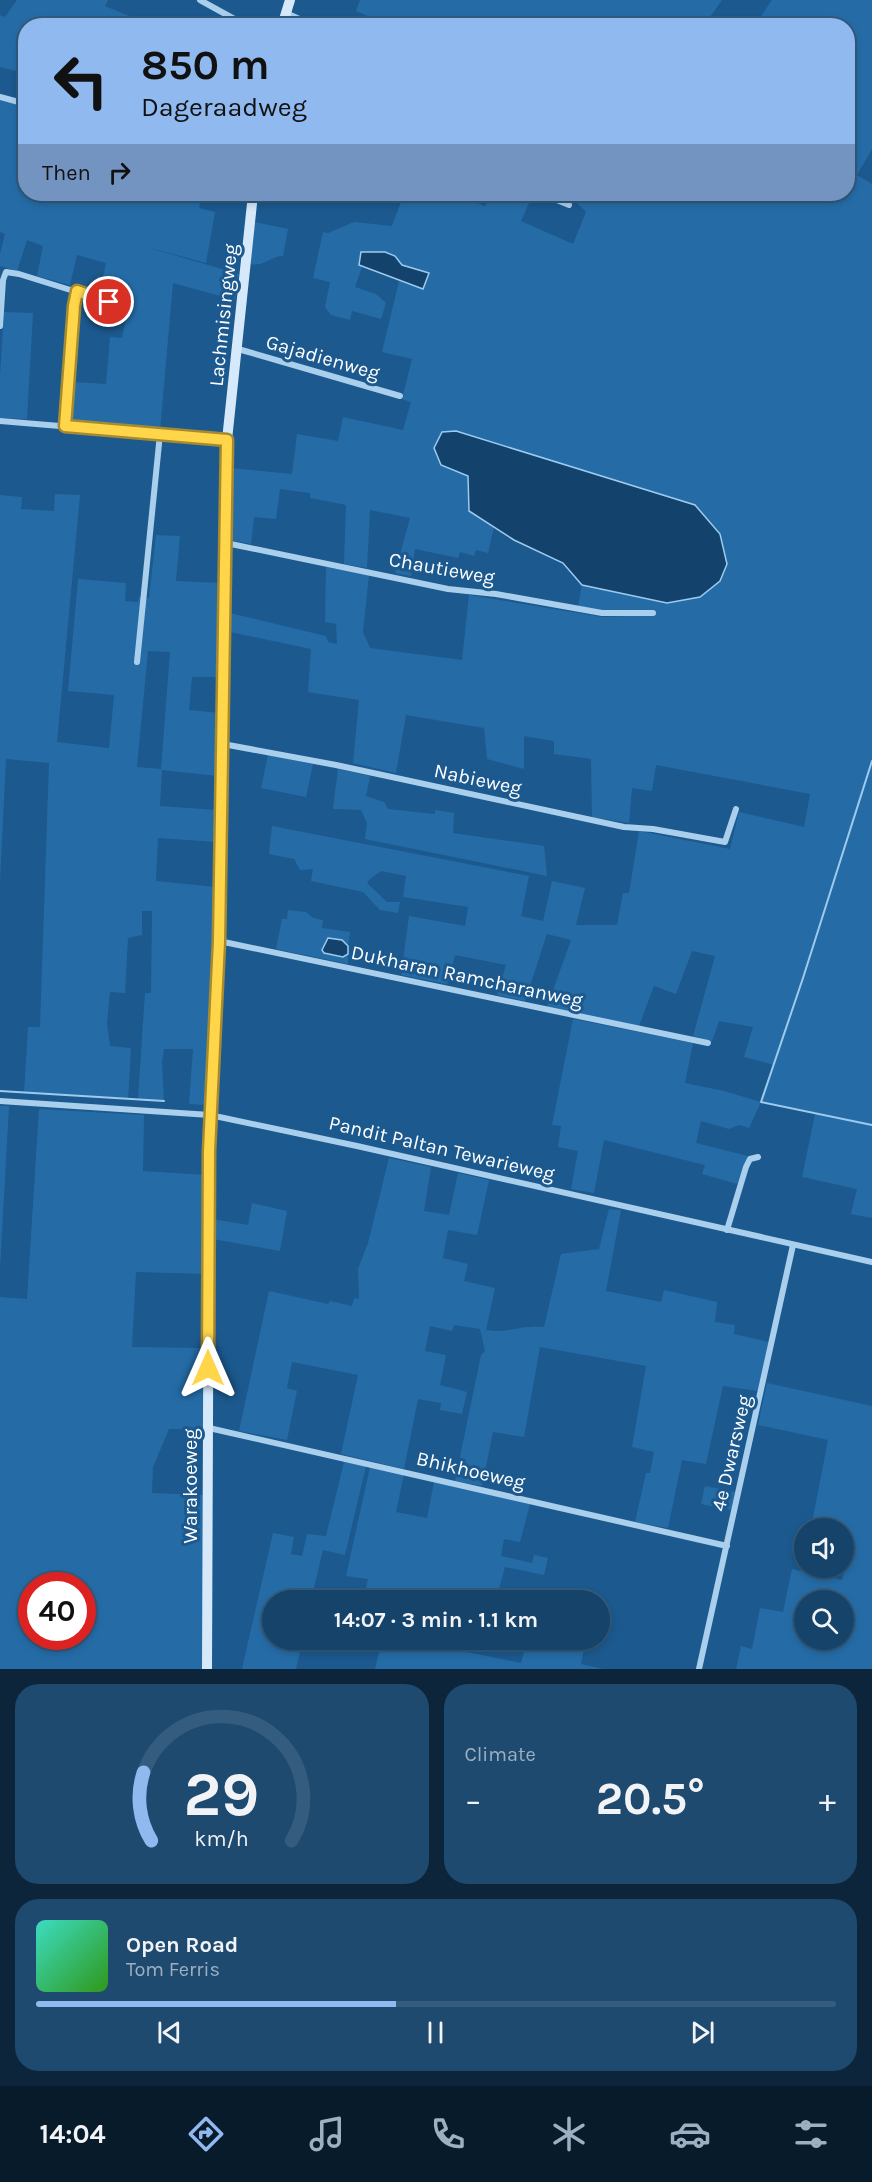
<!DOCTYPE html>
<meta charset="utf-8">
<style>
body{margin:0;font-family:Karla,sans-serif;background:#1e4a70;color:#f1f3f6;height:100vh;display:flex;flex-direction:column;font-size:22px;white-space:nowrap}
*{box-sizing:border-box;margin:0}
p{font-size:20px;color:#9db0c1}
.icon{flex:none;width:33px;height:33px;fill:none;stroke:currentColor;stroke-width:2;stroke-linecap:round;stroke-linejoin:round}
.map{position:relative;height:1669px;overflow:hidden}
.panel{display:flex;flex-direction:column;gap:15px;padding:15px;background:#0c253a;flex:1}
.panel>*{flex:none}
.banner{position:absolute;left:18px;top:18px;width:837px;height:183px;border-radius:24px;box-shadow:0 3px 9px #0003,0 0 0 2px #345c7e;background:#90b9f0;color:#111;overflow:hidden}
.controls{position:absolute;left:794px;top:1518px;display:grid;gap:12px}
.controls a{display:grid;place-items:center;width:60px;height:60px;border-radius:50%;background:#15436a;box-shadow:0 3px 9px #0003,0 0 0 2px #345c7e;font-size:30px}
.speed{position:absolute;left:18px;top:1572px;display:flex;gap:12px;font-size:30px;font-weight:700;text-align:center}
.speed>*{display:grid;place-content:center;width:78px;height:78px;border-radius:50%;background:#15436a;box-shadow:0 3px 9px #0003,0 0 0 2px #345c7e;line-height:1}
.speed .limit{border:9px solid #d22;background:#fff;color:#111}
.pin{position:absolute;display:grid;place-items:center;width:51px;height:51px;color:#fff;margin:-26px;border:3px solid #fff;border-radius:50%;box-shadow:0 2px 6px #0007}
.me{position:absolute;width:66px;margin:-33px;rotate:0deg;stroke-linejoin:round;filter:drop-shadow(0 0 4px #0008)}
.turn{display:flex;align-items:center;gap:21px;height:126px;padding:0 24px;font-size:27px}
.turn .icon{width:78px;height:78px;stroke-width:2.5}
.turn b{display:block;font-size:42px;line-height:51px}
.then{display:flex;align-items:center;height:57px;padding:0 24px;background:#0003;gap:12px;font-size:22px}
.big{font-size:45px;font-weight:700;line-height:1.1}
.panel .tile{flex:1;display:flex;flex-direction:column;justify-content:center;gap:9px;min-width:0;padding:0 21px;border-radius:24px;background:#1e4a70}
.panel .dial{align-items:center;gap:0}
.dial svg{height:156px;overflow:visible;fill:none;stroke:#345c7e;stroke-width:7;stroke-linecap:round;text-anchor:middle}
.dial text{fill:#f1f3f6;stroke:none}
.song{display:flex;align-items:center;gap:18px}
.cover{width:72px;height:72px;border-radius:9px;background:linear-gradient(135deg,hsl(170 70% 55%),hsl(110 70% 35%))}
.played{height:6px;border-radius:3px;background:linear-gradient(90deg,#90b9f0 45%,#345c7e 45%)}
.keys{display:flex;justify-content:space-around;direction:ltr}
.heat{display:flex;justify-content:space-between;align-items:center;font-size:33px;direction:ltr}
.panel .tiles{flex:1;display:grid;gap:15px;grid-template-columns:1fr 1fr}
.tile:last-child{grid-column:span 2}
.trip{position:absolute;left:262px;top:1590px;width:348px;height:60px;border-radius:30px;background:#15436a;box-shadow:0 3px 9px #0003,0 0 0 2px #345c7e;font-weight:700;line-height:60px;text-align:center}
.dock{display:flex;height:96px;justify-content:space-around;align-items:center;background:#081b2a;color:#9db0c1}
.dock .icon{width:42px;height:42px}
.dock .on{color:#90b9f0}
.dock b{font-size:27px;color:#f1f3f6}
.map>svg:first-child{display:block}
</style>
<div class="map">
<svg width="872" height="1669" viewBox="0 0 872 1669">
<rect width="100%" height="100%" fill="#1c598e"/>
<g fill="#256ca7" fill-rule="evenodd">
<path d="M17,0H108L105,6L129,16L154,19L171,25L26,26L25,73L0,67V15L5,17Z"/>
<path d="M360,0H722L705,24L706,25L391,26L356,11Z"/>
<path d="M772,0H872V149L857,175L872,184V1218L851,1214L857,1189L802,1177L815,1114L761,1102L749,1128L739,1125L729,1129L701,1121L696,1143L748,1156L737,1184L702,1174L705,1165L604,1140L594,1193L571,1189L578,1151L558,1147L561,1126L552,1125L573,1019L693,1043L685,1083L724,1091L761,1102L774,1065L744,1057L753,1027L719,1021L712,1041L693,1036L715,956L692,951L676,994L654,986L639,1026L547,1007L571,940L547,934L525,1001L497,995L506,965L455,955L447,984L401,975L409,916L465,926L468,907L403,897L406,876L381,871L370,879L367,883L387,902H400L398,913L380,910L363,892L311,881L313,869L300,870L294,859L269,854L272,826L529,876L521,916L543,921L552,881L585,888L576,925H617L623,893H629L639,831L730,849L739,812L804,827L810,794L656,765L652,791L632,788L629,823L592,817L591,759L554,754V741L524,736V769L487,759L484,728L406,715L396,773L353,763L359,700L308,692L311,649L230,632V613L326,636L328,642L337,644L336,624L325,622L326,567L369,575L363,632L370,648L462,660L469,595L602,617L655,615V610L601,611L578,606L582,585L667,603L727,564L441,465L468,476L469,511L494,527L488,553L476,550L474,556L460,552L458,558L415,549L411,576L395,573L410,518L370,510L367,568L344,564L346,505L310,498V493L280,489L276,519L254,517L251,544L230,540L231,468L292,474L297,434L338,441L343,417L403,430L411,402L402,399L412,359L382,352L399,281L423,289C398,261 401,252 361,252L359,265L362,267L355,287L376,294L386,303L381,319L352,311L350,320L331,315L325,307L330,282L313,278L323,232L328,233L354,222L392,226L404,194H455L485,206L491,194H533L521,221L573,244L586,212L573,199L576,194H848V26L755,25Z"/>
<path d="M0,99L25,107L26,194H202L199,208L215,212L206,263L139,245L239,274L235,300L173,283L160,430L69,423L72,382L106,384L110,337L122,338L129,302L100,292L106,263L77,255L70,285L37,276L43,246L27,240L17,271L0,266V254L5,234L0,232Z"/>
<path d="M255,222L288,229L283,256C271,256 264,267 250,264Z"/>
<path d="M4,312L33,313L27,419L0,418V375Z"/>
<path d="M55,494L80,495L57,742L109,748L114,695L68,691L78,579L126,583L125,601L138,602L139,597L149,598L156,535L180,536L176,581L222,583L220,677H192L189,710L219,713L218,776L162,770L160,806L217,810L216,842L158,838L156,881L216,887L207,1105L189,1104L193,1049H164L162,1062L164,1101L138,1099L145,993H151L152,911H142V935L128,938L125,993L110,992L107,1024L110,1046L131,1048L128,1099L24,1093L28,1027H40L49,763L6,759L0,881V495L22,497L21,509L54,511ZM148,651L170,652L161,769L137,767Z"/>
<path d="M268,755L313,764L306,797L261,788Z"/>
<path d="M338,769L370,776L366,796L384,802L388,809L435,814V810L454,813L453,833L544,846L547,876L365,839L367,823L361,810L333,809Z"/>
<path d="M288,910L306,912L313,918L323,920L322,928L350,932L348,946L342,940L324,953L343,957L348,954V964L276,949L282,919H287Z"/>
<path d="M0,1106H9L0,1268Z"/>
<path d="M39,1109L144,1115L143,1171L207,1175L206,1274L136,1272L132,1347L203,1348L204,1429H169L153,1467L152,1493L205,1495L204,1669H0V1297L27,1299ZM32,1586H82V1636H32Z"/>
<path d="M389,1158L431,1167L424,1211L449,1215L458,1173L489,1180L477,1235L448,1230L443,1258L468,1264L464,1281L495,1288L486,1330C508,1334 522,1324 544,1327L561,1254L599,1249L609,1209L621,1210L606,1291L661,1302L664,1290L717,1302L715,1322L735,1325L734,1334L769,1342L758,1391L723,1386L706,1464L682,1460L668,1528L635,1522L646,1473H650L654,1452L632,1447L646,1366L540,1347L524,1437L493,1432L482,1486L455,1481L481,1355L485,1351L480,1329L454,1325L452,1331L430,1326L425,1351L446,1355L440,1385L467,1392L462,1414L440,1410L441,1403L418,1399L404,1469L341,1454L358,1375L292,1362L287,1388L297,1391L287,1440L239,1431L269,1291L328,1304L330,1301L352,1306L354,1298L359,1299L358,1269L368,1243Z"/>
<path d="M252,1203L287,1211L280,1251L213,1239L212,1219L248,1225Z"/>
<path d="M767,1383L872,1406V1669H736L741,1646L752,1649L760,1608L783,1612L792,1569L842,1580L851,1539L843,1537V1528H811L828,1440L758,1425ZM843,1600V1640H804V1600Z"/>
<path d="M344,1462L366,1466L345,1555L323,1550L311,1600H273V1640H303L296,1669H242L273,1533L294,1537L291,1554L302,1556L307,1534L326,1536Z"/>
<path d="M370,1467L404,1474L396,1512L427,1518L434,1482L530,1504L520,1542L504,1539L501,1556L532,1563L534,1555L548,1558L544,1575L505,1567L496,1600H363L368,1579L346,1576Z"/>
<path d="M705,1486L735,1492L731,1510L701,1504Z"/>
<path d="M382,1640H470L467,1652L521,1663L527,1640H552L550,1648L557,1650L560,1640H586L581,1664L603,1669H375Z"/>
</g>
<g fill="#13426c" stroke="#9dcbef" stroke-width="1.5">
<path d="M361,252H385L395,256L402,265L429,273L423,289L359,265Z"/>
<path d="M456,431L695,505L720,534L727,564L720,581L700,597L667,603L582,585L563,563L514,540L469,511L468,476L441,465L434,448L442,432Z"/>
<path d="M328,938L342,940L348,946V954L343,957L324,953L322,950Z"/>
</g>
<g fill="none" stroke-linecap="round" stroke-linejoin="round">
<g stroke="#9dcbef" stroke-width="2">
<path d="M872,761L803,978L761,1102L872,1125"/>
<path d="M0,1091L164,1101"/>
</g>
<g stroke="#a9cfed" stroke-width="6">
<path d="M200,0L247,26"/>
<path d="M286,13L315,26"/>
<path d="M0,97L26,104"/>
<path d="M542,194L569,205"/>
<path d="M0,326L3,280L6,272L19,274L109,302"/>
<path d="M238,349L400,396"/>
<path d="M0,421L227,440"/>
<path d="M65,426L77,291"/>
<path d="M226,543L448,589L496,594L602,613H653"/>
<path d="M137,662L160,434"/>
<path d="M223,744L336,765L624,827L653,829L725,842L736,809"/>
<path d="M219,941L708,1043"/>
<path d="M0,1101L210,1115L357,1146L872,1262"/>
<path d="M727,1230L746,1167L750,1159L758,1157"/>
<path d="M209,1428L727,1546"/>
<path d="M699,1669L793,1245"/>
</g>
<g stroke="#d6e9fa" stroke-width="10">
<path d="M282,26L290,0"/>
<path d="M207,1669L209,1170L219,941L227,440L253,194"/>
</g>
</g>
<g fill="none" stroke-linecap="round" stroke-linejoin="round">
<defs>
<path id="route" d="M109,302L77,291L74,306L65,426L227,440L219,941L209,1151L208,1368"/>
</defs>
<use href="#route" stroke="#a68a30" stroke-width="15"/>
<use href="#route" stroke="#ffd54a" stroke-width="10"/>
</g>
<g text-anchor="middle" stroke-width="6" stroke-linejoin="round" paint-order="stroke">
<g font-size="20" fill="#fff" stroke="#1c598e">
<text transform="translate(223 315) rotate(-84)" y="7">Lachmisingweg</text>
<text transform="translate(323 357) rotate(16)" y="7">Gajadienweg</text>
<text transform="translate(442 568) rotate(10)" y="7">Chautieweg</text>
<text transform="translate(478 779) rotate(12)" y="7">Nabieweg</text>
<text transform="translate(467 976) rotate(12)" y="7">Dukharan Ramcharanweg</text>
<text transform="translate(442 1148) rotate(13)" y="7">Pandit Paltan Tewarieweg</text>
<text transform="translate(731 1453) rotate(-77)" y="7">4e Dwarsweg</text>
<text transform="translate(471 1470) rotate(13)" y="7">Bhikhoeweg</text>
<text transform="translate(190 1486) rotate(-90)" y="7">Warakoeweg</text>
</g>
</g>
</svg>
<div class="controls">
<a><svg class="icon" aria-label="sound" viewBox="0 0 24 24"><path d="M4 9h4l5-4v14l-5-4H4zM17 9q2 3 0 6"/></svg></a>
<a><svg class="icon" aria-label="search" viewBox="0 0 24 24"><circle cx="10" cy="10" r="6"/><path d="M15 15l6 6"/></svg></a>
</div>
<div class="speed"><div class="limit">40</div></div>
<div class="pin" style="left:109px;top:302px;background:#d93025"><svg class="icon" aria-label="arrive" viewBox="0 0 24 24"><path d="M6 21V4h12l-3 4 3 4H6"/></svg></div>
<svg class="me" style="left:208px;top:1368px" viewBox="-20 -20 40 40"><path d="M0-17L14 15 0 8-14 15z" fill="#ffd54a" stroke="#fff" stroke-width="4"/></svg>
<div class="trip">14:07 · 3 min · 1.1 km</div>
<div class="banner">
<div class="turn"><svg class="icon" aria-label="left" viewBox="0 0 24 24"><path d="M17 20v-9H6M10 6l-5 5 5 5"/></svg><div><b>850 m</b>Dageraadweg</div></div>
<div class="then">Then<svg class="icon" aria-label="right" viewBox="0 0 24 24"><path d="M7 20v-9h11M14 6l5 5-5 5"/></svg></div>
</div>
</div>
<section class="panel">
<div class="tiles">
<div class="tile dial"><svg viewBox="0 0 100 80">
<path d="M14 69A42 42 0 1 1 86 69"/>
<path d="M14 69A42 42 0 0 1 10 34" stroke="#90b9f0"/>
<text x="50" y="56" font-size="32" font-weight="700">29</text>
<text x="50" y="72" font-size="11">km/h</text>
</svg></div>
<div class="tile"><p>Climate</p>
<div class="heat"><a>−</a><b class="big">20.5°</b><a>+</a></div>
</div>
<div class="tile">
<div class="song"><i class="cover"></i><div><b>Open Road</b><p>Tom Ferris</p></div></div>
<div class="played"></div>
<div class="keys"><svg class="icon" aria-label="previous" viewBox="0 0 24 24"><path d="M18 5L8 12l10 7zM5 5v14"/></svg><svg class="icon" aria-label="pause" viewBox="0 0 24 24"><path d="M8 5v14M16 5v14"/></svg><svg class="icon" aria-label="next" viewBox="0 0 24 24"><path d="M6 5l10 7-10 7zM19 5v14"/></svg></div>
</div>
</div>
</section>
<nav class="dock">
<b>14:04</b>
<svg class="icon on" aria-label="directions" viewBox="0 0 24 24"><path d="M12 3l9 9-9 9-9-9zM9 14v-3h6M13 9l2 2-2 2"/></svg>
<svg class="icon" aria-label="music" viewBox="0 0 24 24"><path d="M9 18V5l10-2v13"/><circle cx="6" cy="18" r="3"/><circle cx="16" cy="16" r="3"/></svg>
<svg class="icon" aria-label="phone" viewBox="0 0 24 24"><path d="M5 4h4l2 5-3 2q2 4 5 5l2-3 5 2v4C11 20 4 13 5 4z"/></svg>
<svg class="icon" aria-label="climate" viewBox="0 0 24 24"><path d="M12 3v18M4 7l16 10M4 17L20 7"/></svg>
<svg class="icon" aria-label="car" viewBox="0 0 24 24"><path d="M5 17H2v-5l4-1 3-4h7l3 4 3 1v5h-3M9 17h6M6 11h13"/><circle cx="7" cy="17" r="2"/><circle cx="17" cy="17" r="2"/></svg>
<svg class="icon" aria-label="filters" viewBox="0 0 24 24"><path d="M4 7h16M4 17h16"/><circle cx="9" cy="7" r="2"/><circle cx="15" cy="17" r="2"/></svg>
</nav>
